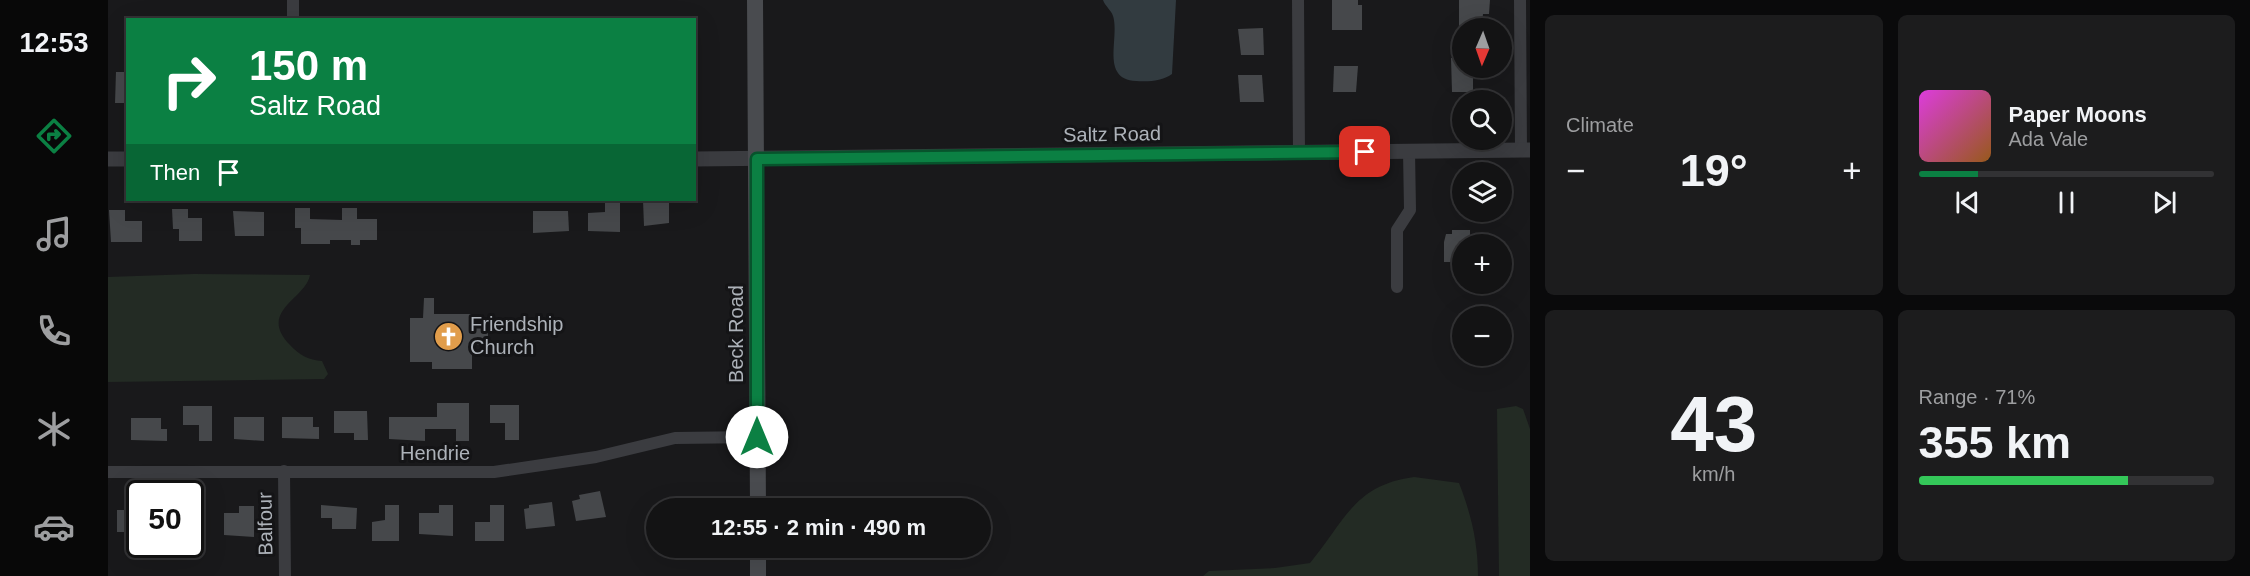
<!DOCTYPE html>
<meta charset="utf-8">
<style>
body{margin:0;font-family:Helvetica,sans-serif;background:#1c1c1d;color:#f1f3f6;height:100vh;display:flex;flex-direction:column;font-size:22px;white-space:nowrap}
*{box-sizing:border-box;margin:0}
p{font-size:20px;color:#9d9ea0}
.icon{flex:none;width:33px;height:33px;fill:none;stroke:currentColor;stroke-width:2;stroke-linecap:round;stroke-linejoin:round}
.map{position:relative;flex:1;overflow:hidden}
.panel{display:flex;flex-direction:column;gap:15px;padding:15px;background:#0a0a0b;width:720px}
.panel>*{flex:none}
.guide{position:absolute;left:18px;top:18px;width:570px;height:183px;border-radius:0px;box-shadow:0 6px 24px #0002,0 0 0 2px #323234;background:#0b8043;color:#fff;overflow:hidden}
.needle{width:39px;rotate:182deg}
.controls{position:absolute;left:1344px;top:18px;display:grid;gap:12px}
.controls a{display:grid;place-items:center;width:60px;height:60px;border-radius:50%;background:#131314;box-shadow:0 6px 24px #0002,0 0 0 2px #323234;font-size:30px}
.speed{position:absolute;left:18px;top:480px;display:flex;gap:12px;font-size:30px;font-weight:700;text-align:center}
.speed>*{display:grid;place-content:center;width:78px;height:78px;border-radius:50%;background:#131314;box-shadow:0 6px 24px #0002,0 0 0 2px #323234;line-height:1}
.speed .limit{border:3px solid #111;border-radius:9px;background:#fff;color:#111}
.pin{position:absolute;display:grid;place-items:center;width:51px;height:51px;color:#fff;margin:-26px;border-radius:12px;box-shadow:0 3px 9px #0006}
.me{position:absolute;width:66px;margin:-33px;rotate:0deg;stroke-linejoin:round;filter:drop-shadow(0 0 4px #0008)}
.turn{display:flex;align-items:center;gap:21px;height:126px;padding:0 24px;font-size:27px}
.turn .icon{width:78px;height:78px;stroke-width:2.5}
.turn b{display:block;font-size:42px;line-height:51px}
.then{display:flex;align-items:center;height:57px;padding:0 24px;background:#0003;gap:12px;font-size:22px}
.big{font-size:45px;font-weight:700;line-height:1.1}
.panel .widget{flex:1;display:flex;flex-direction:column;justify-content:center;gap:9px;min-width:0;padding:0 21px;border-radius:9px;background:#1c1c1d}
.panel .dial{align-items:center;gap:0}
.dial b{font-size:78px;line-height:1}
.song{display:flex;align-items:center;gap:18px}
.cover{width:72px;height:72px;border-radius:9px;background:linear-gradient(135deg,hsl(300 70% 55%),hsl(30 70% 35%))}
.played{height:6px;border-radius:3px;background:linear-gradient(90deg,#0b8043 20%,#323234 20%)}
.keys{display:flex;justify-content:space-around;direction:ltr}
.heat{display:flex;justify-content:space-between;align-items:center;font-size:33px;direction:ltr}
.charge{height:9px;border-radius:4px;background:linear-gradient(90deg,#34c759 71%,#323234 0)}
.panel .tiles{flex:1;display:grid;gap:15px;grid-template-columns:repeat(2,1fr)}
.trip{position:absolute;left:538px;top:498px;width:345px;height:60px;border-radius:30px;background:#131314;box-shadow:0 6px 24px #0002,0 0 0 2px #323234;font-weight:700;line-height:60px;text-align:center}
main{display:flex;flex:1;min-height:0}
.menu{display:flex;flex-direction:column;width:108px;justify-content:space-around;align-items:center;background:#080808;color:#9d9ea0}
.menu .icon{width:42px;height:42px}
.menu .selected{color:#0b8043}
.menu b{font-size:27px;color:#f1f3f6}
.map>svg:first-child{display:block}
</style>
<main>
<nav class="menu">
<b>12:53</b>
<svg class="icon selected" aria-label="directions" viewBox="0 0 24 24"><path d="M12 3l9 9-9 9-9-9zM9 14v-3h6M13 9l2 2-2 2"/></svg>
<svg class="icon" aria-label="music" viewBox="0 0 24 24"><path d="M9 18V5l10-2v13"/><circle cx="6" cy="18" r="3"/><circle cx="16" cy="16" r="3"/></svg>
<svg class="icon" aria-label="phone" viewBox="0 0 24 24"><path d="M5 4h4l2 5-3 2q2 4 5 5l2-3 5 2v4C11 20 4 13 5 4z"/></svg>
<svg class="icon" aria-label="climate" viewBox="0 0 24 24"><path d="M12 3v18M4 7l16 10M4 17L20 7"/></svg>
<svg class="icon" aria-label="car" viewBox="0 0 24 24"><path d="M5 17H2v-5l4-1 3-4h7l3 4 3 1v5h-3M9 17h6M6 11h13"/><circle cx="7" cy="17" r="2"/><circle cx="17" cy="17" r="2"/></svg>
</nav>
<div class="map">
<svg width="1422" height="576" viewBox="0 0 1422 576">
<rect width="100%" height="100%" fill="#19191b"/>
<g fill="#232b24">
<path d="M86,274L202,275C198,299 149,311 182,345C191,355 201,360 214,361L220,374L216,379L0,382V277Z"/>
<path d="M1408,406L1415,409L1422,429V576H1391L1389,409Z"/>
<path d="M1306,477L1351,483C1363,514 1370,542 1370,576H1095L1101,571L1167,568L1202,563C1237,521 1246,485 1306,477Z"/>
</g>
<path fill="#323b40" d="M995,0H1068L1064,74C1054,81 1041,82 1028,81C992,79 1012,38 1005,16C1003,10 997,6 995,0Z"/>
<g fill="#46484b">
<path d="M1224,0H1250V5H1254V30H1224Z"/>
<path d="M1351,0H1382L1381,14H1375L1374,24L1371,25V28H1351Z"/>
<path d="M1155,28L1156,55H1133L1130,29Z"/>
<path d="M1343,58H1354V68H1365V92H1344Z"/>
<path d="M1226,66H1250L1248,92H1225Z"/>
<path d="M8,72H20V103H7Z"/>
<path d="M1130,75H1154L1156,102H1132Z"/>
<path d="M497,200H512V232L480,231V213L497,212Z"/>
<path d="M535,200L561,202V223L536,226Z"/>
<path d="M187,208H202V219L234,220V208H249V219H269V240H252V245H243V240H222V244H193V228H187Z"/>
<path d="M64,209H80V218H94V241H71V229H65Z"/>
<path d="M1,210H17V221H34V242H3Z"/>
<path d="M125,211L156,212V236H127Z"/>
<path d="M425,211H460L461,231L425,233Z"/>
<path d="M1344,230H1362V244H1354V262H1336V242L1338,234H1344Z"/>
<path d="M316,298H326V314H374V329H380V345H364V369H324V362H302V318H315Z"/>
<path d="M329,403H361V441H348V429H317V441L281,439V417H329Z"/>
<path d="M382,405H411V440H397V423H382Z"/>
<path d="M75,406H104V441H91V425H75Z"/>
<path d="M226,411H259L260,440H246V433H226Z"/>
<path d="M126,417H156V441L126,439Z"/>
<path d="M174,417H205V427H211V439L174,438Z"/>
<path d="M23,418H53V429H59V441L23,440Z"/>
<path d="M492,491L498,517L468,521L464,501L472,499L471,495Z"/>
<path d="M444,502L447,526L418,529L416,509L421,508V505Z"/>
<path d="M213,505L249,508L248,529H224V518H213Z"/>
<path d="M277,505H291V541H264V522L277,520Z"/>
<path d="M331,505H345V536L311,534V513H331Z"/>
<path d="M382,505H396V541H367V522H382Z"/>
<path d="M131,506H146V537L116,535V513H131Z"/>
<rect x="9" y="510" width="23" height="22"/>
</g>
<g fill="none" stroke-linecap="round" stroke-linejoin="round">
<g stroke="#3b3c40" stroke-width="12">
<path d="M1190,0L1191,153"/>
<path d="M1412,0L1413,150"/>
<path d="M185,20V0"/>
<path d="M1289,287V230L1302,210L1301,151"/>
<path d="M176,471L177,576"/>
<path d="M0,472H386L488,457L567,438L649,437"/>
</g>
<g stroke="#3b3c40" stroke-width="15">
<path d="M0,159H20"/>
<path d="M586,159L1422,150"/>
</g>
<g stroke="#494b4f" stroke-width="16">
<path d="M647,0L650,508"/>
<path d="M650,548V576"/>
</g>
</g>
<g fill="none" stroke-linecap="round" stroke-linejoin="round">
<defs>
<path id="route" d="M649,437V159L1257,152"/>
</defs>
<use href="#route" stroke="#07532c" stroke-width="15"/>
<use href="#route" stroke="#0b8043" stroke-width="10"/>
</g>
<defs>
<symbol id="church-disc" viewBox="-11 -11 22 22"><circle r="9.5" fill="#e19d4b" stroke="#141416"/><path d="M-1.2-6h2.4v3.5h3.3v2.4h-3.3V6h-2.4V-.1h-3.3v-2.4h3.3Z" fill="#fff"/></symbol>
</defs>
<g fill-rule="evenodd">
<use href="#church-disc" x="324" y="320" width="33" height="33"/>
</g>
<g text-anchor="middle" stroke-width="6" stroke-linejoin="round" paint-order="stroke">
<g font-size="20" fill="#adb2b9" stroke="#141416">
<text transform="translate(1004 134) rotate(-1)" y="7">Saltz Road</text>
<text transform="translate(628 334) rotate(-90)" y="7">Beck Road</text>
<text x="327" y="460">Hendrie</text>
<text transform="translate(157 524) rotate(-91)" y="7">Balfour</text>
</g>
<g font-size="20" fill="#adb2b9" stroke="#141416" text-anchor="start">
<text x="362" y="331">Friendship<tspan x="362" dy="23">Church</tspan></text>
</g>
</g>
</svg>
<div class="controls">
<a><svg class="needle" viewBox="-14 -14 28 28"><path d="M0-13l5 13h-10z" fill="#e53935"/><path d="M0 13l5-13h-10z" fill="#9d9ea0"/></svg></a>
<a><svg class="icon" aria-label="search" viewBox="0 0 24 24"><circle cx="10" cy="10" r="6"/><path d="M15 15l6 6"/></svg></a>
<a><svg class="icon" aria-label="layers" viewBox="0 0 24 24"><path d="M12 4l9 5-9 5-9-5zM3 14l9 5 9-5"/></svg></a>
<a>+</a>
<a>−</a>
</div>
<div class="speed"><div class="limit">50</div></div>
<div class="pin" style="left:1257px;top:152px;background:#d93025"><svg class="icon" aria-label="arrive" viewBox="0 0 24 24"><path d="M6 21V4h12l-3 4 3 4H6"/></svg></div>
<svg class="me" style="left:649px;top:437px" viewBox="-20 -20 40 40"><circle r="19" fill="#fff"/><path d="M0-13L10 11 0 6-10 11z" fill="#0b8043"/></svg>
<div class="trip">12:55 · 2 min · 490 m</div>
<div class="guide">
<div class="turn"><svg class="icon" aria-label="right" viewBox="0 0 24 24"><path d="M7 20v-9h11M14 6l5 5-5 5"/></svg><div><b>150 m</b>Saltz Road</div></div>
<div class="then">Then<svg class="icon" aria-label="arrive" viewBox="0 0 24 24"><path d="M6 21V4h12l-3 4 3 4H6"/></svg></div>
</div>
</div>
<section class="panel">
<div class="tiles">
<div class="widget"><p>Climate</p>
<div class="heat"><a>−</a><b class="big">19°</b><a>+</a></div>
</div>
<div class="widget">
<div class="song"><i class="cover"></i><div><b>Paper Moons</b><p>Ada Vale</p></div></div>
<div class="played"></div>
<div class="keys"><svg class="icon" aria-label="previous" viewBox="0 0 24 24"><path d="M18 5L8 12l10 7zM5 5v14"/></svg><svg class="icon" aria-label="pause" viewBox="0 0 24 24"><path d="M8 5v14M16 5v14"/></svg><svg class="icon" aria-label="next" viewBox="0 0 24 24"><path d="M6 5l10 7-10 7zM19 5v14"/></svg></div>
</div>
<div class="widget dial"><b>43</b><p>km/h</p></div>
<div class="widget"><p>Range · 71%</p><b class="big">355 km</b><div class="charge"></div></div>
</div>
</section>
</main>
